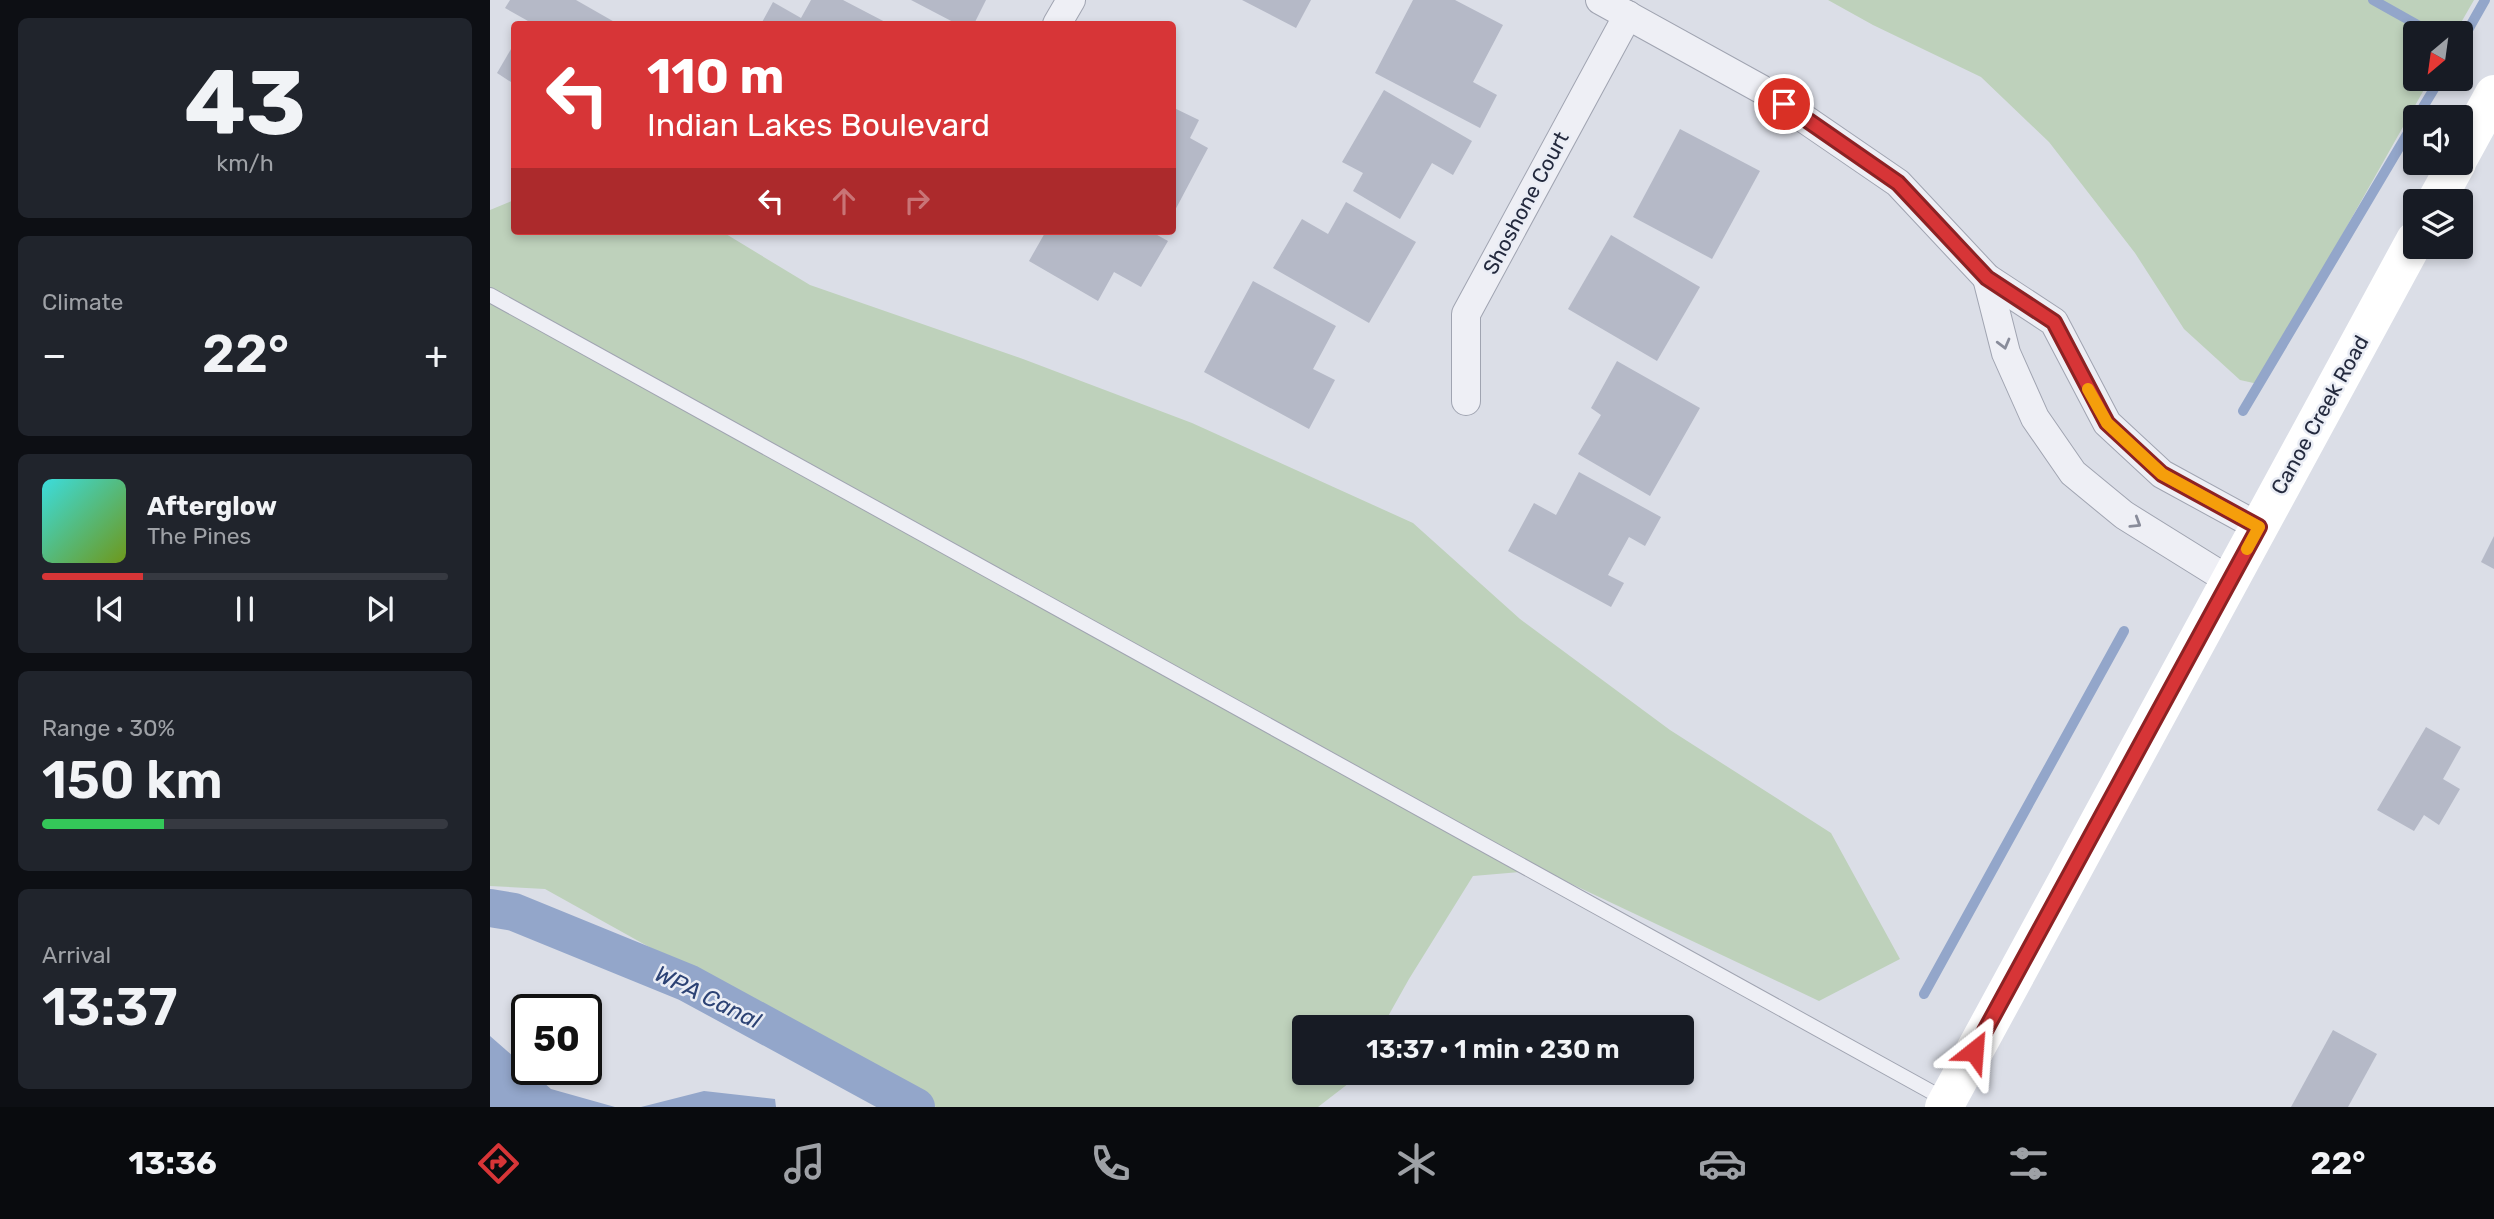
<!DOCTYPE html>
<meta charset="utf-8">
<style>
body{margin:0;font-family:Rubik,sans-serif;background:#20242c;color:#f1f3f6;height:100vh;display:flex;flex-direction:column;font-size:26px;white-space:nowrap}
*{box-sizing:border-box;margin:0}
p{font-size:23px;color:#9ea1a6}
.icon{flex:none;width:38px;height:38px;fill:none;stroke:currentColor;stroke-width:2;stroke-linecap:round;stroke-linejoin:round}
.map{position:relative;flex:1;overflow:hidden}
.drawer{display:flex;flex-direction:column;gap:18px;padding:18px;background:#0d0f14;width:490px}
.drawer>*{flex:none}
.top-card{position:absolute;left:21px;top:21px;width:665px;height:214px;border-radius:7px;box-shadow:0 4px 10px #0003;background:#d73537;color:#fff;overflow:hidden}
.needle{width:46px;rotate:209deg}
.tools{position:absolute;left:1913px;top:21px;display:grid;gap:14px}
.tools a{display:grid;place-items:center;width:70px;height:70px;border-radius:7px;background:#171b24;box-shadow:0 4px 10px #0003;font-size:35px}
.speed{position:absolute;left:21px;top:994px;display:flex;gap:14px;font-size:35px;font-weight:700;text-align:center}
.speed>*{display:grid;place-content:center;width:91px;height:91px;border-radius:50%;background:#171b24;box-shadow:0 4px 10px #0003;line-height:1}
.speed .limit{border:4px solid #111;border-radius:10px;background:#fff;color:#111}
.pin{position:absolute;display:grid;place-items:center;width:60px;height:60px;color:#fff;margin:-30px;border:4px solid #fff;border-radius:50%;box-shadow:0 2px 7px #0007}
.me{position:absolute;width:77px;margin:-38px;rotate:28deg;stroke-linejoin:round;filter:drop-shadow(0 0 5px #0008)}
.turn{display:flex;align-items:center;gap:24px;height:147px;padding:0 21px;font-size:32px}
.turn .icon{width:91px;height:91px;stroke-width:2.5}
.turn b{display:block;font-size:49px;line-height:60px}
.lanes{display:flex;align-items:center;height:66px;padding:0 21px;background:#0003;justify-content:center;gap:35px;direction:ltr}
.lanes .off{opacity:.35}
.big{font-size:52px;font-weight:600;line-height:1.1}
.drawer .card{flex:1;display:flex;flex-direction:column;justify-content:center;gap:10px;min-width:0;padding:0 24px;border-radius:10px;background:#20242c}
.drawer .dial{align-items:center;gap:0}
.dial b{font-size:91px;line-height:1}
.song{display:flex;align-items:center;gap:21px}
.cover{width:84px;height:84px;border-radius:10px;background:linear-gradient(135deg,hsl(180 70% 55%),hsl(80 70% 35%))}
.played{height:7px;border-radius:4px;background:linear-gradient(90deg,#d73537 25%,#363941 25%)}
.keys{display:flex;justify-content:space-around;direction:ltr}
.heat{display:flex;justify-content:space-between;align-items:center;font-size:38px;direction:ltr}
.charge{height:10px;border-radius:5px;background:linear-gradient(90deg,#34c759 30%,#363941 0)}
.trip{position:absolute;left:802px;top:1015px;width:402px;height:70px;border-radius:7px;background:#171b24;box-shadow:0 4px 10px #0003;font-weight:600;line-height:70px;text-align:center}
.dock{display:flex;height:112px;justify-content:space-around;align-items:center;background:#090b0e;color:#9ea1a6}
.dock .icon{width:49px;height:49px}
.dock .on{color:#d73537}
.dock b{font-size:32px;color:#f1f3f6}
main{display:flex;flex:1;min-height:0}
.map>svg:first-child{display:block}
</style>
<main>
<section class="drawer">
<div class="card dial"><b>43</b><p>km/h</p></div>
<div class="card"><p>Climate</p>
<div class="heat"><a>−</a><b class="big">22°</b><a>+</a></div>
</div>
<div class="card">
<div class="song"><i class="cover"></i><div><b>Afterglow</b><p>The Pines</p></div></div>
<div class="played"></div>
<div class="keys"><svg class="icon" aria-label="previous" viewBox="0 0 24 24"><path d="M18 5L8 12l10 7zM5 5v14"/></svg><svg class="icon" aria-label="pause" viewBox="0 0 24 24"><path d="M8 5v14M16 5v14"/></svg><svg class="icon" aria-label="next" viewBox="0 0 24 24"><path d="M6 5l10 7-10 7zM19 5v14"/></svg></div>
</div>
<div class="card"><p>Range · 30%</p><b class="big">150 km</b><div class="charge"></div></div>
<div class="card"><p>Arrival</p><b class="big">13:37</b></div>
</section>
<div class="map">
<svg width="2004" height="1107" viewBox="0 0 2004 1107">
<rect width="100%" height="100%" fill="#dbdee7"/>
<g fill="#bed1bb">
<path d="M1338,0H1984L1965,33H1925V79H1940L1768,384L1750,380L1694,329L1645,253L1559,142L1491,77L1383,25Z"/>
<path d="M24,200V231H231L320,285L533,359L702,423L923,523L1030,619L1180,730L1341,833L1410,959L1329,1001L1052,870L983,876L919,979L892,1027H814V1073H867L863,1080L828,1107H446L55,889L0,886V210Z"/>
</g>
<g fill="#93a6ca">
<path d="M0,1036L61,1089L125,1107H0Z"/>
<path d="M214,1091L285,1099L286,1107H151Z"/>
</g>
<g fill="none" stroke-linecap="round" stroke-linejoin="round">
<g stroke="#93a6ca" stroke-width="10">
<path d="M1883,0L1942,33"/>
<path d="M1970,44L1995,0"/>
<path d="M1927,117L1950,79"/>
<path d="M1753,411L1925,121"/>
<path d="M1434,994L1634,631"/>
</g>
<path stroke="#93a6ca" stroke-width="38" d="M0,908L24,912L198,983L426,1107"/>
</g>
<g fill="#b5b9c7">
<path d="M20,0H86L128,24H36L38,21L15,8Z"/>
<path d="M321,0H353L399,24H271L283,2L311,18Z"/>
<path d="M421,0H496L484,24H467Z"/>
<path d="M752,0H821L806,28Z"/>
<path d="M923,0H965L1013,25L983,82L1007,95L990,128L885,73Z"/>
<path d="M24,44V84L7,73Z"/>
<path d="M894,90L982,141L963,175L942,163L910,219L863,191L873,173L852,162Z"/>
<path d="M682,107L709,120L700,138L718,148L682,216Z"/>
<path d="M1190,129L1270,171L1222,259L1143,217Z"/>
<path d="M856,202L926,242L879,323L783,268L812,219L838,234Z"/>
<path d="M556,231H660L678,241L651,287L624,272L608,301L539,261Z"/>
<path d="M1121,235L1210,287L1167,361L1078,309Z"/>
<path d="M763,281L846,326L823,369L845,380L819,429L714,372Z"/>
<path d="M1127,361L1210,408L1160,496L1088,454L1111,415L1101,408Z"/>
<path d="M1089,472L1171,517L1155,546L1139,537L1118,575L1134,583L1121,607L1018,551L1044,503L1066,515Z"/>
<path d="M2004,536V569L1991,562Z"/>
<path d="M1936,727L1971,747L1953,779L1970,789L1949,825L1934,815L1924,831L1887,810Z"/>
<path d="M1843,1030L1887,1054L1858,1107H1801Z"/>
</g>
<g fill="none" stroke-linecap="round" stroke-linejoin="round">
<defs>
<path id="service" d="M0,295L1456,1100"/>
<g id="minor">
<path d="M1110,0L1271,89L1408,183L1497,278L1564,322L1617,423L1672,474L1769,527"/>
<path d="M567,24L581,0"/>
<path d="M1497,278L1516,353L1545,418L1583,473L1634,515L1740,581"/>
<path d="M976,401V314L1138,15"/>
</g>
</defs>
<use href="#service" stroke="#a0a4b1" stroke-width="16"/>
<use href="#minor" stroke="#a0a4b1" stroke-width="30"/>
<use href="#service" stroke="#eeeff5" stroke-width="14"/>
<use href="#minor" stroke="#eeeff5" stroke-width="28"/>
<g stroke="#fff" stroke-width="38">
<path d="M1970,156L2004,94"/>
<path d="M1946,201L1967,163"/>
<path d="M1454,1107L1925,240"/>
</g>
</g>
<defs><path id="oneway-chevron" d="M-2-3.5L2.5 0L-2 3.5" fill="none" stroke-width="1.6" stroke-linecap="round" stroke-linejoin="round" transform="scale(1.75)"/></defs>
<g stroke="#898c9a">
<use href="#oneway-chevron" transform="translate(1514 344) rotate(75)"/>
<use href="#oneway-chevron" transform="translate(1646 523) rotate(32)"/>
</g>
<g fill="none" stroke-linecap="round" stroke-linejoin="round">
<defs>
<path id="route" d="M1294,104L1408,183L1497,278L1564,322L1617,423L1672,474L1769,527L1484,1051"/>
</defs>
<use href="#route" stroke="#8c2224" stroke-width="18"/>
<use href="#route" stroke="#d73537" stroke-width="12"/>
<path stroke="#f59e0b" stroke-width="12" d="M1598,389L1617,423L1672,474L1769,527L1757,549"/>
</g>
<g text-anchor="middle" stroke-width="5" stroke-linejoin="round" paint-order="stroke">
<g font-size="21" fill="#242a3e" stroke="#eaedf5">
<text transform="translate(1036 203) rotate(-62)" y="7">Shoshone Court</text>
<text transform="translate(1830 415) rotate(-61)" y="7">Canoe Creek Road</text>
</g>
<g font-size="23" font-style="italic" fill="#2c4274" stroke="#eaedf5">
<text transform="translate(218 997) rotate(26)" y="8">WPA Canal</text>
</g>
</g>
</svg>
<div class="tools">
<a><svg class="needle" viewBox="-14 -14 28 28"><path d="M0-13l5 13h-10z" fill="#e53935"/><path d="M0 13l5-13h-10z" fill="#9ea1a6"/></svg></a>
<a><svg class="icon" aria-label="sound" viewBox="0 0 24 24"><path d="M4 9h4l5-4v14l-5-4H4zM17 9q2 3 0 6"/></svg></a>
<a><svg class="icon" aria-label="layers" viewBox="0 0 24 24"><path d="M12 4l9 5-9 5-9-5zM3 14l9 5 9-5"/></svg></a>
</div>
<div class="speed"><div class="limit">50</div></div>
<div class="pin" style="left:1294px;top:104px;background:#d93025"><svg class="icon" aria-label="arrive" viewBox="0 0 24 24"><path d="M6 21V4h12l-3 4 3 4H6"/></svg></div>
<svg class="me" style="left:1484px;top:1051px" viewBox="-20 -20 40 40"><path d="M0-17L14 15 0 8-14 15z" fill="#d73537" stroke="#fff" stroke-width="4"/></svg>
<div class="trip">13:37 · 1 min · 230 m</div>
<div class="top-card">
<div class="turn"><svg class="icon" aria-label="left" viewBox="0 0 24 24"><path d="M17 20v-9H6M10 6l-5 5 5 5"/></svg><div><b>110 m</b>Indian Lakes Boulevard</div></div>
<div class="lanes"><svg class="icon" aria-label="left" viewBox="0 0 24 24"><path d="M17 20v-9H6M10 6l-5 5 5 5"/></svg><svg class="icon off" aria-label="ahead" viewBox="0 0 24 24"><path d="M12 20V5M6 11l6-6 6 6"/></svg><svg class="icon off" aria-label="right" viewBox="0 0 24 24"><path d="M7 20v-9h11M14 6l5 5-5 5"/></svg></div>
</div>
</div>
</main>
<nav class="dock">
<b>13:36</b>
<svg class="icon on" aria-label="directions" viewBox="0 0 24 24"><path d="M12 3l9 9-9 9-9-9zM9 14v-3h6M13 9l2 2-2 2"/></svg>
<svg class="icon" aria-label="music" viewBox="0 0 24 24"><path d="M9 18V5l10-2v13"/><circle cx="6" cy="18" r="3"/><circle cx="16" cy="16" r="3"/></svg>
<svg class="icon" aria-label="phone" viewBox="0 0 24 24"><path d="M5 4h4l2 5-3 2q2 4 5 5l2-3 5 2v4C11 20 4 13 5 4z"/></svg>
<svg class="icon" aria-label="climate" viewBox="0 0 24 24"><path d="M12 3v18M4 7l16 10M4 17L20 7"/></svg>
<svg class="icon" aria-label="car" viewBox="0 0 24 24"><path d="M5 17H2v-5l4-1 3-4h7l3 4 3 1v5h-3M9 17h6M6 11h13"/><circle cx="7" cy="17" r="2"/><circle cx="17" cy="17" r="2"/></svg>
<svg class="icon" aria-label="filters" viewBox="0 0 24 24"><path d="M4 7h16M4 17h16"/><circle cx="9" cy="7" r="2"/><circle cx="15" cy="17" r="2"/></svg>
<b>22°</b>
</nav>
